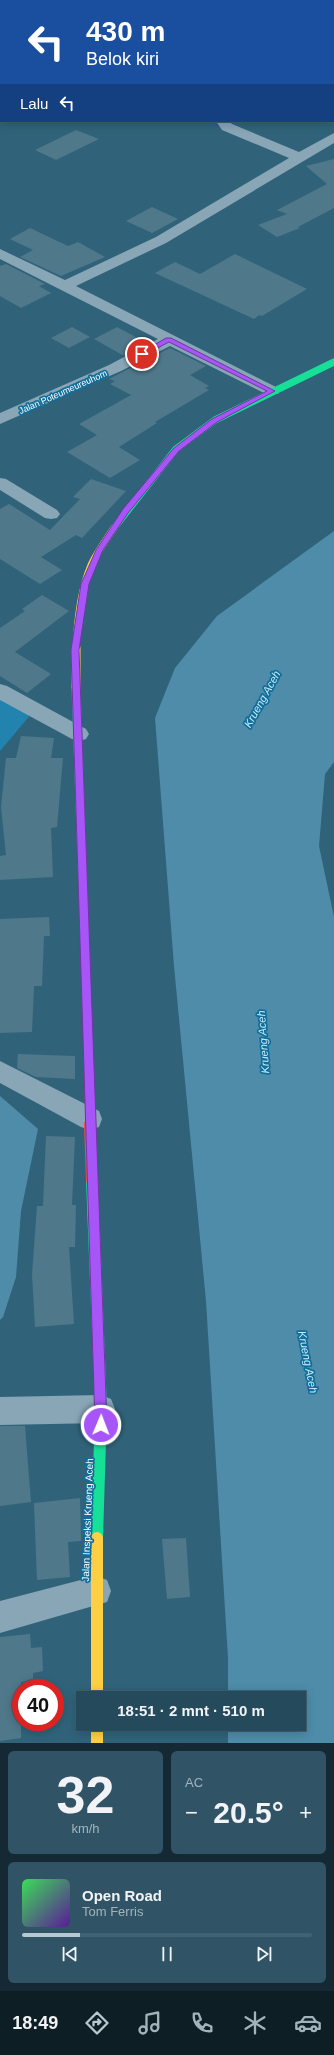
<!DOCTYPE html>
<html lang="id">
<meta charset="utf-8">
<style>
body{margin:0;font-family:Helvetica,sans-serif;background:#305465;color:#f1f3f6;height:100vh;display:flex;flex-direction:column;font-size:15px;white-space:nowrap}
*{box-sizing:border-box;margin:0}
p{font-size:13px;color:#a3b3bb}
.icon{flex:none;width:22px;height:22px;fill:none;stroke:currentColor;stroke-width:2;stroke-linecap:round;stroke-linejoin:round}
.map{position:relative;height:1743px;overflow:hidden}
.sheet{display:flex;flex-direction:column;gap:8px;padding:8px;background:#142933;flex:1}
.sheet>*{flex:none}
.top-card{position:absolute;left:0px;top:0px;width:334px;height:122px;box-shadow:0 2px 10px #0003,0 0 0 1px #416272;background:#1a4fa0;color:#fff;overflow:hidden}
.speed{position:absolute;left:12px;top:1679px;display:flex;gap:8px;font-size:20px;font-weight:700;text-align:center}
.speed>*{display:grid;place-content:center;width:52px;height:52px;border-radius:50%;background:#244a5c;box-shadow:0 2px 10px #0003,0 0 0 1px #416272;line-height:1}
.speed .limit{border:6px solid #d22;background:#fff;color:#111}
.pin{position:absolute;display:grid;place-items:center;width:34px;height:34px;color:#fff;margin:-17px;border:2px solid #fff;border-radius:50%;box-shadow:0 1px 4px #0007}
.me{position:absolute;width:44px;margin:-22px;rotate:1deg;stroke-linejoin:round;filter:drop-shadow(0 0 3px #0008)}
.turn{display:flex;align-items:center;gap:14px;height:84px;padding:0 20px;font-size:18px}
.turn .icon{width:52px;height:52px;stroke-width:2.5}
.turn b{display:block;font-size:28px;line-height:34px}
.then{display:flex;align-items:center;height:38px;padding:0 20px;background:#0003;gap:8px;font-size:15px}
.big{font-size:30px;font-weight:800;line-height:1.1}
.sheet .widget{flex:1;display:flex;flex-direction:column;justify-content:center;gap:6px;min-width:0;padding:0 14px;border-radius:6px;background:#305465}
.sheet .dial{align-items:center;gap:0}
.dial b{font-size:52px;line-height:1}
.song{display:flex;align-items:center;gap:12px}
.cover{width:48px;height:48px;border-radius:6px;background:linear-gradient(135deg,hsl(130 70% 55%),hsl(270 70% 35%))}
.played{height:4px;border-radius:2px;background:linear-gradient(90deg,#b7c8d0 20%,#416272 20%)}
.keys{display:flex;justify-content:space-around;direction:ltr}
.heat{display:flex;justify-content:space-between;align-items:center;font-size:22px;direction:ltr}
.sheet .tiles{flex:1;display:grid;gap:8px;grid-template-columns:1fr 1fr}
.widget:last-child{grid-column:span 2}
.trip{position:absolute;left:76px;top:1691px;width:230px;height:40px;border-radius:0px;background:#244a5c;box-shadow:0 2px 10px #0003,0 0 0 1px #416272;font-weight:800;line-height:40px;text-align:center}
.menu{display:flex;height:64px;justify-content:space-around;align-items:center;background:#0e1e25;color:#a3b3bb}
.menu .icon{width:28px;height:28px}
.menu .current{color:#b7c8d0}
.menu b{font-size:18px;color:#f1f3f6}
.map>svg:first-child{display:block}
</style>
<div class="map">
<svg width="334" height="1743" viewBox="0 0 334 1743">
<rect width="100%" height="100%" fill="#30637a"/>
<path fill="#2283af" d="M0,695L32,713L0,751Z"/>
<g fill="#4e8ca9">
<path d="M334,531V762L325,774L319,846L334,917V1743H228V1724H299V1698H228V1658L206,1301L174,966L155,718L175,668L217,616Z"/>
<path d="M0,1096L38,1129L21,1211L16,1277L3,1317L0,1320Z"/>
</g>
<g fill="#4f788a">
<path d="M76,130L99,139L56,160L35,150Z"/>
<path d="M334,159V208L298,227L300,228L277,237L258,225L287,214L277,210L327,184L306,166Z"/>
<path d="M152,207L178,219L152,233L126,221Z"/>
<path d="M30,228L68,246L78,242L105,257L61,276L20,257L33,250L10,239Z"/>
<path d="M235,254L307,289L262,316L259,315L254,319L155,273L175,262L200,274Z"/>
<path d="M6,264L45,284L39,286L51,293L21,308L0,296V266Z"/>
<path d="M72,327L90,337L69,348L51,338Z"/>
<path d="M117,327L147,343L124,356L94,339Z"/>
<path d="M170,348L206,366L190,375L209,386L205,388L209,390L155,422L157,423L119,447L140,460L110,478L67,452L97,435L79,424L131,395L110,384L115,381L109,379Z"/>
<path d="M91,479L126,491L82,538L76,535L41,557L62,570L40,584L0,559V509L9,504L50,530L80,499L73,497Z"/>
<path d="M42,595L69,611L15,652L51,674L27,693L0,676V628L25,611L22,609Z"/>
<path d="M21,736L54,738L51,758H63L57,827L51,828L53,877L0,880V856L6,855L1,807L6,758H16Z"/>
<path d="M49,917L50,936H44L42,986H34L32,1032L0,1033V919Z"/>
<path d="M18,1054L75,1056V1079L36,1077L17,1068Z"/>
<path d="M46,1136L75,1137L72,1205H76L75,1247H69L74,1324L35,1327L32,1275L37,1206H43Z"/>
<path d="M0,1426H25L31,1502L0,1506Z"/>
<path d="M80,1498L81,1541L68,1542L70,1577L37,1580L34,1503Z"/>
<path d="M186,1538L190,1597L167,1599L162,1539Z"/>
<path d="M30,1634L31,1648L42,1647L43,1671L33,1673V1680L21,1682V1738L0,1741V1637Z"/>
</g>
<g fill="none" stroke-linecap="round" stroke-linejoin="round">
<g fill="#88a6b6" fill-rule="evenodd">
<path d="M174,0H187L173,1Z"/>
<path d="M279,0H293L294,1H280Z"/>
<path d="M321,0H334L320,1Z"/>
<rect x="333" y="14" width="1" height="8"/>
<rect x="333" y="57" width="1" height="8"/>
<path d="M0,76L1,77V85L0,84Z"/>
<path d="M216,121H229L232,124L299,152L334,133V143L166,243L76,286L278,388L280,391L278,394H266L170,346L121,371L0,424V413L109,365L158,339L0,259V249L65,280L156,237L289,158L222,130Z"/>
<path d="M0,478L6,479L57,510L60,514L57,518L51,519L45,518L0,490Z"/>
<path d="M0,684L7,686L86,729L89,734L86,739L79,741L72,739L0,700Z"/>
<path d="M0,1061L99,1111L102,1119L99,1127L90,1130L81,1127L0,1083Z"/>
<path d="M101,1395L111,1399L115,1409L111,1419L101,1423L0,1425V1397Z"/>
<path d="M96,1576L107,1580L111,1591L107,1602L0,1633V1601Z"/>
</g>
<path stroke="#16e098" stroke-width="7" d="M114,528L176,449L215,420L334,362"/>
<path stroke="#16e098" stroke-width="9" d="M76,687L86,978"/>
<path stroke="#16e098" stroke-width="12" d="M92,1180L101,1409L97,1538"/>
<path stroke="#ffcf43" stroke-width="7" d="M76,649C77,621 80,591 91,565C97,552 106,540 114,528"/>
<path stroke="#ffcf43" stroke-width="9" d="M76,687V648"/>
<g stroke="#ffcf43" stroke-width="12">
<path d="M97,1538V1698"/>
<path d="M97,1724V1743"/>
</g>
<path stroke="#f24e42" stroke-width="9" d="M86,978L90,1125"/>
<path stroke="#f24e42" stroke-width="12" d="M90,1124L92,1180"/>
</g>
<path fill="#a855f7" stroke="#6d37a1" d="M166,338H171L275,391L217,422L179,451L128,513L103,550L89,584L79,650L107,1425L105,1429L101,1431L97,1429L95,1425L71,650L81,584L96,550L123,509L174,448L212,419L267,391L169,342L144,355L139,354Z"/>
<g text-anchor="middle" stroke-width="3.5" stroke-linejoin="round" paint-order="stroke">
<g font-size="9" fill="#fff" stroke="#116e9a">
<text transform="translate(63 392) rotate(-24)" y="3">Jalan Poteumeureuhom</text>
</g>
<g font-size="10" fill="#fff" stroke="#116e9a">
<text transform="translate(87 1520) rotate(-88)" y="4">Jalan Inspeksi Krueng Aceh</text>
</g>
<g font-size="11" font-style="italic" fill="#c8ecfc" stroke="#116e9a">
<text transform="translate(262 699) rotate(-61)" y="4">Krueng Aceh</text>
<text transform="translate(263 1042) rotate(-94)" y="4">Krueng Aceh</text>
<text transform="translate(308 1362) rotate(79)" y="4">Krueng Aceh</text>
</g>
</g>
</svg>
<div class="speed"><div class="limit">40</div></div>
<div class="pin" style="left:142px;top:354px;background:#d93025"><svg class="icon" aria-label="arrive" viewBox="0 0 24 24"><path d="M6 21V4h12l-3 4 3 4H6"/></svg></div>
<svg class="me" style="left:101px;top:1425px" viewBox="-20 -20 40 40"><circle r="17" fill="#a855f7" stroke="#fff" stroke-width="3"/><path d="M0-11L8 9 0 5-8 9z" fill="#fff"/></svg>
<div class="trip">18:51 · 2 mnt · 510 m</div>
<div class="top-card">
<div class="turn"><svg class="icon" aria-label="left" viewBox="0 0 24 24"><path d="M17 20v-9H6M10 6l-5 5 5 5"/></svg><div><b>430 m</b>Belok kiri</div></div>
<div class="then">Lalu<svg class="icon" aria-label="left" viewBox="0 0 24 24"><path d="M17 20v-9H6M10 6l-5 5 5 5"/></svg></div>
</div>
</div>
<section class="sheet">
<div class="tiles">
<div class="widget dial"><b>32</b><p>km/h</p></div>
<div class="widget"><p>AC</p>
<div class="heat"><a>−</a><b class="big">20.5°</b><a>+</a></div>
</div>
<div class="widget">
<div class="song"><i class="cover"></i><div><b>Open Road</b><p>Tom Ferris</p></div></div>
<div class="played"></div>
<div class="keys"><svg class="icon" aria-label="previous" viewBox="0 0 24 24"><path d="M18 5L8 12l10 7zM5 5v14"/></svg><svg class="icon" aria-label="pause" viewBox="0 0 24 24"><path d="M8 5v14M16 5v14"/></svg><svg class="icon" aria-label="next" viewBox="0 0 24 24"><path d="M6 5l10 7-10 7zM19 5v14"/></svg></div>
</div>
</div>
</section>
<nav class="menu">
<b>18:49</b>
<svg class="icon current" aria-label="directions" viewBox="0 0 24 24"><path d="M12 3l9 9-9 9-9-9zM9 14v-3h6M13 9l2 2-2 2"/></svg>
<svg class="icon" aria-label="music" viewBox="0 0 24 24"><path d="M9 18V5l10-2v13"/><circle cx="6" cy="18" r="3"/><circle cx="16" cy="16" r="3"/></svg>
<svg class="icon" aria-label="phone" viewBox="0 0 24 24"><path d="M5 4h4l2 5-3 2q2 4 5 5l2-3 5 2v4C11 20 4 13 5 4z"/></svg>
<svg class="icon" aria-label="climate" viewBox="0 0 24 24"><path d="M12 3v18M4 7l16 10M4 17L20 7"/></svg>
<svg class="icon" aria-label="car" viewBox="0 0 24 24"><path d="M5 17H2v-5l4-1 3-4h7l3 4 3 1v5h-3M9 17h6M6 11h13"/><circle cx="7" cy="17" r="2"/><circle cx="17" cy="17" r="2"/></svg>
</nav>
